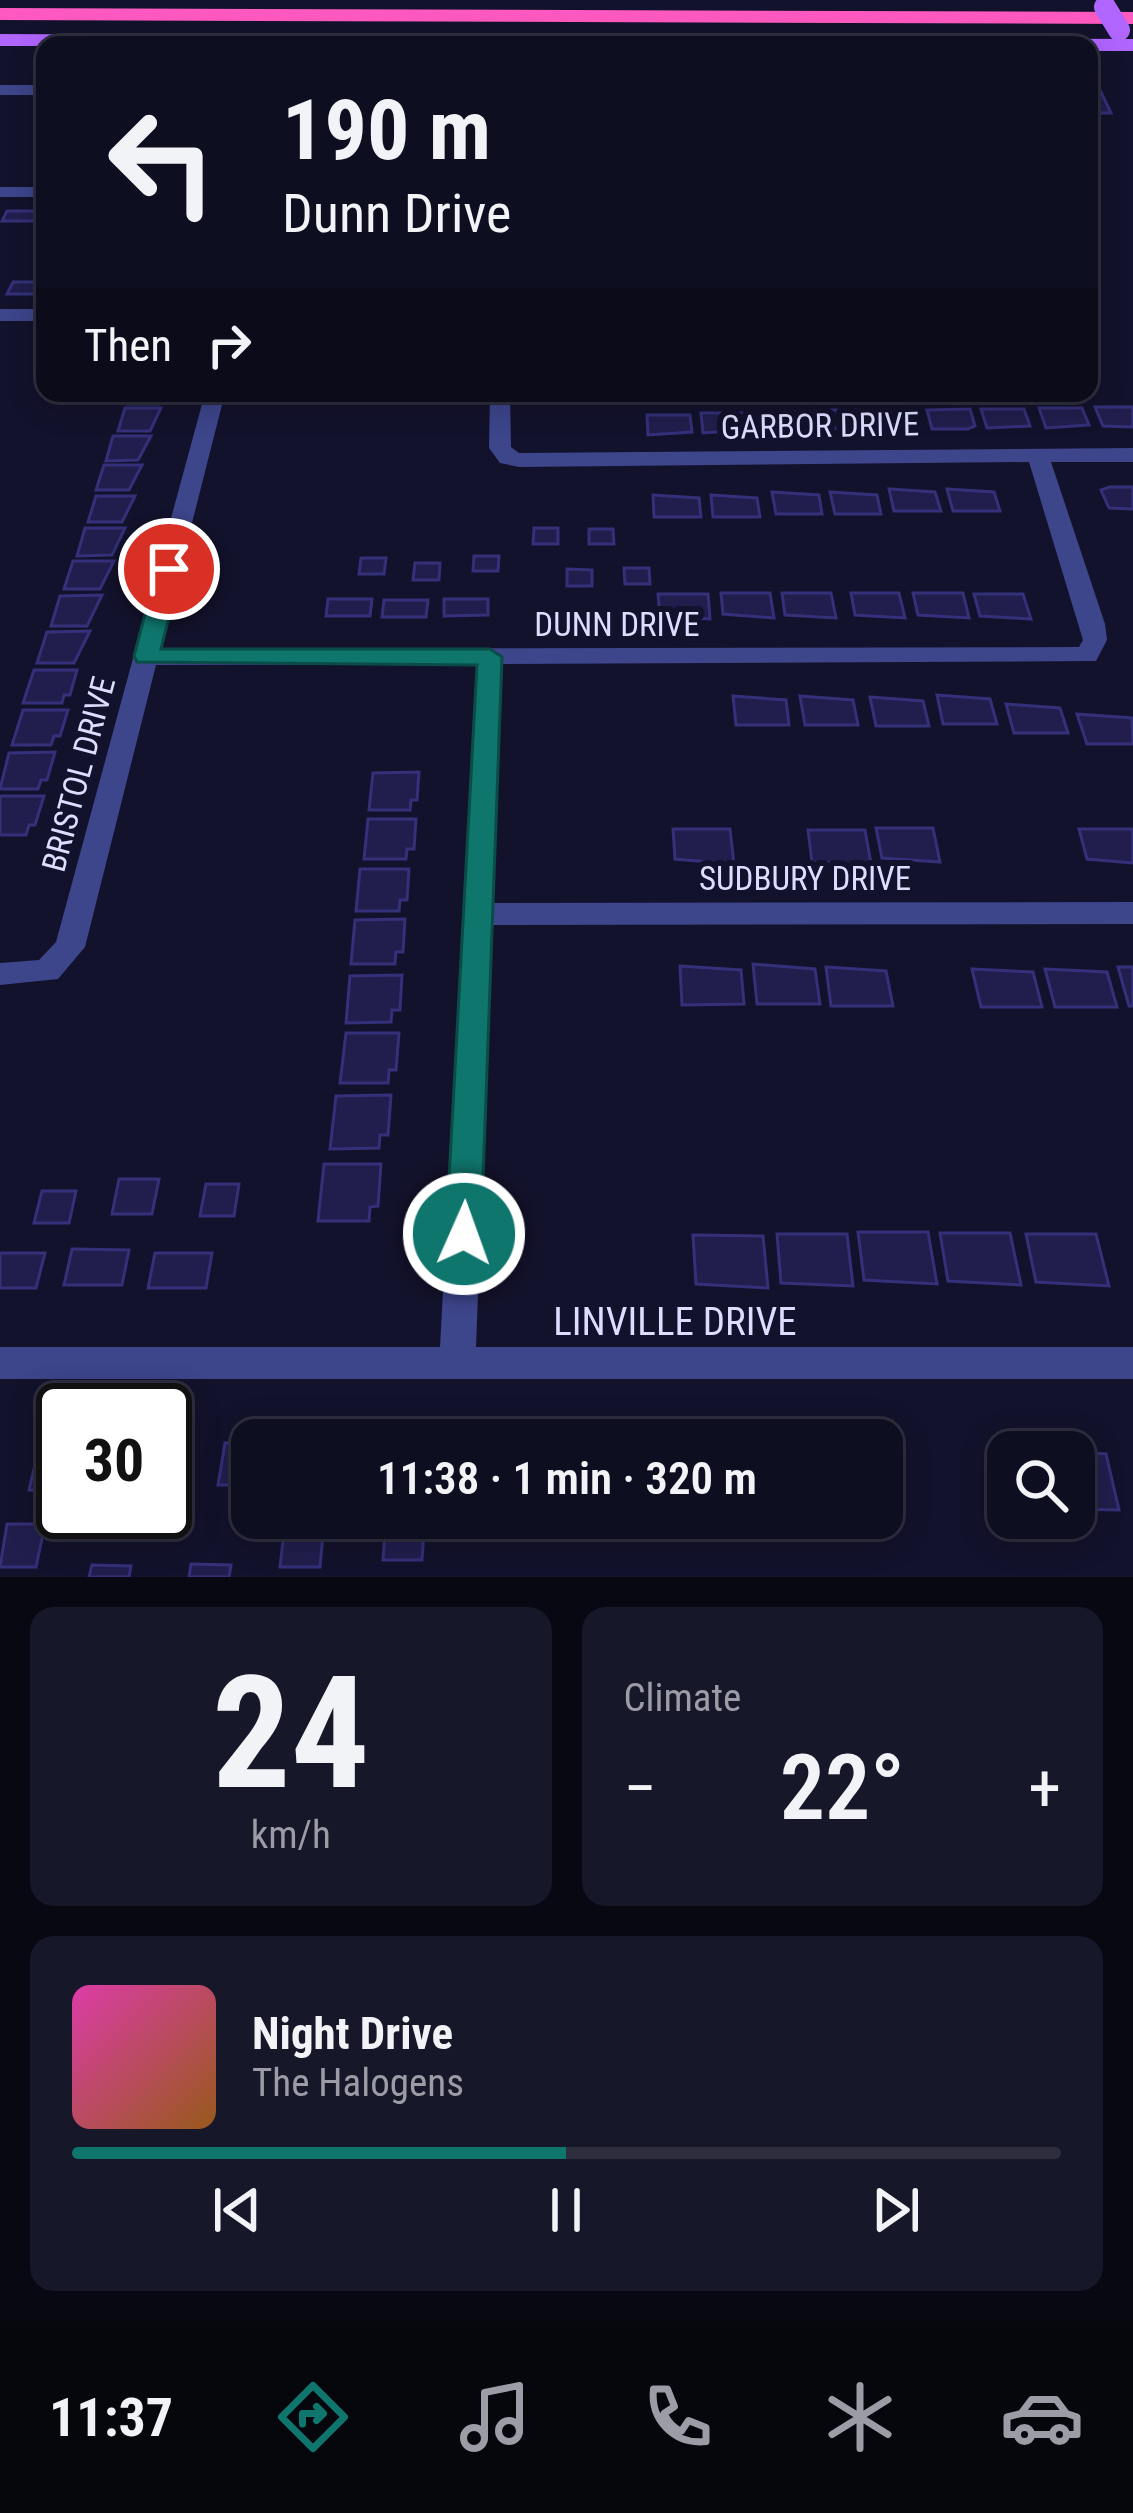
<!DOCTYPE html>
<meta charset="utf-8">
<style>
body{margin:0;font-family:"Roboto Condensed",sans-serif;background:#17172a;color:#f1f3f6;height:100vh;display:flex;flex-direction:column;font-size:45px;white-space:nowrap}
*{box-sizing:border-box;margin:0}
p{font-size:39px;color:#9b9ca5}
.icon{flex:none;width:66px;height:66px;fill:none;stroke:currentColor;stroke-width:2;stroke-linecap:round;stroke-linejoin:round}
.map{position:relative;height:1577px;overflow:hidden}
.side{display:flex;flex-direction:column;gap:30px;padding:30px;background:#080812;flex:1}
.side>*{flex:none}
.banner{position:absolute;left:36px;top:36px;width:1062px;height:366px;border-radius:24px;box-shadow:0 6px 30px #0003,0 0 0 3px #2e2e3f;background:#0e0e21;color:#f1f3f6;overflow:hidden}
.controls{position:absolute;left:987px;top:1431px;display:grid;gap:24px}
.controls a{display:grid;place-items:center;width:108px;height:108px;border-radius:24px;background:#0e0e21;box-shadow:0 6px 30px #0003,0 0 0 3px #2e2e3f;font-size:60px}
.speed{position:absolute;left:36px;top:1383px;display:flex;gap:24px;font-size:60px;font-weight:700;text-align:center}
.speed>*{display:grid;place-content:center;width:156px;height:156px;border-radius:50%;background:#0e0e21;box-shadow:0 6px 30px #0003,0 0 0 3px #2e2e3f;line-height:1}
.speed .limit{border:6px solid #111;border-radius:18px;background:#fff;color:#111}
.pin{position:absolute;display:grid;place-items:center;width:102px;height:102px;color:#fff;margin:-51px;border:6px solid #fff;border-radius:50%;box-shadow:0 3px 12px #0007}
.me{position:absolute;width:132px;margin:-66px;rotate:2deg;stroke-linejoin:round;filter:drop-shadow(0 0 9px #0008)}
.turn{display:flex;align-items:center;gap:42px;height:252px;padding:0 48px;font-size:54px}
.turn .icon{width:156px;height:156px;stroke-width:2.5}
.turn b{display:block;font-size:84px;line-height:102px}
.then{display:flex;align-items:center;height:114px;padding:0 48px;background:#0003;gap:24px;font-size:45px}
.big{font-size:90px;font-weight:600;line-height:1.1}
.side .tile{flex:1;display:flex;flex-direction:column;justify-content:center;gap:18px;min-width:0;padding:0 42px;border-radius:24px;background:#17172a}
.side .dial{align-items:center;gap:0}
.dial b{font-size:156px;line-height:1}
.song{display:flex;align-items:center;gap:36px}
.cover{width:144px;height:144px;border-radius:18px;background:linear-gradient(135deg,hsl(320 70% 55%),hsl(30 70% 35%))}
.played{height:12px;border-radius:6px;background:linear-gradient(90deg,#0f766e 50%,#2e2e3f 50%)}
.keys{display:flex;justify-content:space-around;direction:ltr}
.heat{display:flex;justify-content:space-between;align-items:center;font-size:66px;direction:ltr}
.side .tiles{flex:1;display:grid;gap:30px;grid-template-columns:1fr 1fr}
.tile:last-child{grid-column:span 2}
.trip{position:absolute;left:231px;top:1419px;width:672px;height:120px;border-radius:24px;background:#0e0e21;box-shadow:0 6px 30px #0003,0 0 0 3px #2e2e3f;font-weight:600;line-height:120px;text-align:center}
.menu{display:flex;height:192px;justify-content:space-around;align-items:center;background:#06060d;color:#9b9ca5}
.menu .icon{width:84px;height:84px}
.menu .current{color:#0f766e}
.menu b{font-size:54px;color:#f1f3f6}
.map>svg:first-child{display:block}
</style>
<div class="map">
<svg width="1133" height="1577" viewBox="0 0 1133 1577">
<rect width="100%" height="100%" fill="#13122c"/>
<g fill="#211e4d" stroke="#343079" stroke-width="3">
<path d="M1089,92H1101L1111,113H1089Z"/>
<path d="M7,211H39L34,221H2Z"/>
<path d="M13,282H45V284L41,294H7Z"/>
<path d="M131,393H167L159,404H128Z"/>
<path d="M1095,407H1133V427L1103,426Z"/>
<path d="M125,408H161L150,431H118Z"/>
<path d="M1039,408H1082L1089,425L1046,428Z"/>
<path d="M970,409L975,426L968,429H932L927,410Z"/>
<path d="M981,409H1024L1030,426L987,428Z"/>
<path d="M816,410H859L863,427L820,430Z"/>
<path d="M872,411H915L920,428L877,430Z"/>
<path d="M759,412H802L805,429L762,431Z"/>
<path d="M701,413H744L746,430L703,433Z"/>
<path d="M647,415H690L692,432L648,435Z"/>
<path d="M113,436H151L138,460L106,461Z"/>
<path d="M104,465H142L129,490H96Z"/>
<path d="M1109,487H1133V509L1109,508L1101,490Z"/>
<path d="M889,489L935,492L941,511H894Z"/>
<path d="M947,489L994,492L1000,511H953Z"/>
<path d="M772,492L819,495L822,514H776Z"/>
<path d="M830,492L877,495L881,514H835Z"/>
<path d="M653,495L699,498L701,517H654Z"/>
<path d="M711,495L757,498L760,517H713Z"/>
<path d="M96,496H135L122,522H88Z"/>
<path d="M85,528H125L112,555L77,556Z"/>
<path d="M534,528H558V544H533Z"/>
<path d="M589,529H613L614,544H589Z"/>
<path d="M474,556H499L498,571H473Z"/>
<path d="M361,558H386L384,574H359Z"/>
<path d="M73,561H114L100,589H64Z"/>
<path d="M415,563H440L439,580H413Z"/>
<path d="M624,568H649L650,584H625Z"/>
<path d="M567,569L592,570V586H567Z"/>
<path d="M721,593H770L774,618L723,614Z"/>
<path d="M782,593H831L836,618L785,615Z"/>
<path d="M851,593H899L905,618L855,615Z"/>
<path d="M913,593H963L969,618L918,615Z"/>
<path d="M658,594H708L710,619L660,616Z"/>
<path d="M974,594H1023L1031,619L980,616Z"/>
<path d="M102,595L87,626H51L60,596Z"/>
<path d="M328,599H372L370,616H326Z"/>
<path d="M444,599H488V615L444,616Z"/>
<path d="M384,600H428L426,617H382Z"/>
<path d="M90,631L74,663H37L47,632Z"/>
<path d="M34,670H77L70,695H64L62,703H23Z"/>
<path d="M937,695L990,699L997,724H943Z"/>
<path d="M733,696L786,700L789,725H736Z"/>
<path d="M800,696L853,700L858,725H805Z"/>
<path d="M870,697L923,701L929,726H876Z"/>
<path d="M1006,704L1060,708L1068,733H1014Z"/>
<path d="M23,710H68L60,736H54L51,745H12Z"/>
<path d="M1077,714L1132,718L1133,744H1087Z"/>
<path d="M55,752L47,780H41L38,789H0L9,753Z"/>
<path d="M419,772L417,800H411L410,810H369L373,773Z"/>
<path d="M0,796H44L35,825H29L26,835H0Z"/>
<path d="M368,819H416L414,849H407L406,859H364Z"/>
<path d="M876,828H933L940,862L882,858Z"/>
<path d="M673,829H730L734,864L675,859Z"/>
<path d="M1079,829H1133V863L1087,859Z"/>
<path d="M808,830H865L871,864L812,862Z"/>
<path d="M360,869H409L407,900H400L399,911H356Z"/>
<path d="M405,919L403,952H396L395,964H351L355,920Z"/>
<path d="M753,964L815,969L820,1004H757Z"/>
<path d="M680,966L741,970L744,1004L682,1005Z"/>
<path d="M826,967L886,971L893,1006H831Z"/>
<path d="M1118,967H1133V1006H1129Z"/>
<path d="M972,969L1033,972L1042,1007H981Z"/>
<path d="M1045,969L1107,972L1117,1007H1055Z"/>
<path d="M402,975L400,1010H392L391,1022L346,1023L350,976Z"/>
<path d="M346,1033H399L396,1070H389L388,1083H340Z"/>
<path d="M391,1095L388,1135H380L379,1148L330,1149L336,1096Z"/>
<path d="M324,1164H381L378,1206L370,1207L369,1221H318Z"/>
<path d="M119,1179H159L152,1214H112Z"/>
<path d="M206,1184H239L234,1216H200Z"/>
<path d="M42,1191H76L69,1223H34Z"/>
<path d="M858,1232H928L937,1284L864,1280Z"/>
<path d="M940,1233H1010L1021,1285L948,1281Z"/>
<path d="M777,1234H847L853,1286L781,1283Z"/>
<path d="M1026,1234H1096L1109,1286L1036,1282Z"/>
<path d="M693,1235L763,1236L768,1288L696,1284Z"/>
<path d="M72,1249L129,1250L122,1285H64Z"/>
<path d="M0,1253H45L36,1288H0Z"/>
<path d="M155,1253H212L206,1288H148Z"/>
<path d="M225,1443H252V1485H218Z"/>
<path d="M1027,1445H1091L1092,1453L1106,1454L1119,1510L1074,1509V1452H1028Z"/>
<path d="M165,1446H192L186,1488H165Z"/>
<path d="M39,1448H63V1490H29Z"/>
<path d="M386,1518H425L422,1560H383Z"/>
<path d="M7,1524H45L36,1567H0Z"/>
<path d="M285,1524H324L320,1567H280Z"/>
<path d="M191,1564L231,1565L229,1577H189Z"/>
<path d="M92,1565L131,1566L129,1577H89Z"/>
</g>
<g fill="none" stroke-linecap="round" stroke-linejoin="round">
<g fill="#3d458b" fill-rule="evenodd">
<rect x="0" y="85" width="45" height="10"/>
<rect x="0" y="187" width="45" height="10"/>
<rect x="0" y="309" width="45" height="12"/>
<path d="M205,393H225L160,649L1079,647L1083,640L1029,462L519,467L500,463L489,448L490,393H510L511,447L519,453L1133,448V462H1051L1105,624L1107,640L1096,661L502,664L493,903L1133,902V924L492,925L476,1347H1133V1379H0V1347H440L477,664L156,665L85,947L58,979L0,985V963L39,960L56,942Z"/>
</g>
<path fill="#af65fe" fill-rule="evenodd" d="M0,34L1133,39V51H1089V45L0,46Z"/>
<path fill="#fe59c0" fill-rule="evenodd" d="M0,8L1133,12V24L0,20Z"/>
<path stroke="#af65fe" stroke-width="22" d="M1105,7L1119,30"/>
</g>
<path fill="#0f766e" stroke="#0a4d48" stroke-width="3" d="M169,562L181,569L161,649H490L502,657L481,1234L476,1244L464,1248L451,1244L446,1234L477,665L137,662L134,656L157,569Z"/>
<g text-anchor="middle" stroke-width="12" stroke-linejoin="round" paint-order="stroke">
<g font-size="33" fill="#dddeff" stroke="#13122c">
<text transform="translate(820 425) rotate(-1)" y="12">GARBOR DRIVE</text>
<text x="617" y="636">DUNN DRIVE</text>
<text transform="translate(78 774) rotate(-75)" y="12">BRISTOL DRIVE</text>
<text x="805" y="890">SUDBURY DRIVE</text>
</g>
<g font-size="39" fill="#dddeff" stroke="#13122c">
<text x="675" y="1335">LINVILLE DRIVE</text>
</g>
</g>
</svg>
<div class="controls">
<a><svg class="icon" aria-label="search" viewBox="0 0 24 24"><circle cx="10" cy="10" r="6"/><path d="M15 15l6 6"/></svg></a>
</div>
<div class="speed"><div class="limit">30</div></div>
<div class="pin" style="left:169px;top:569px;background:#d93025"><svg class="icon" aria-label="arrive" viewBox="0 0 24 24"><path d="M6 21V4h12l-3 4 3 4H6"/></svg></div>
<svg class="me" style="left:464px;top:1234px" viewBox="-20 -20 40 40"><circle r="17" fill="#0f766e" stroke="#fff" stroke-width="3"/><path d="M0-11L8 9 0 5-8 9z" fill="#fff"/></svg>
<div class="trip">11:38 · 1 min · 320 m</div>
<div class="banner">
<div class="turn"><svg class="icon" aria-label="left" viewBox="0 0 24 24"><path d="M17 20v-9H6M10 6l-5 5 5 5"/></svg><div><b>190 m</b>Dunn Drive</div></div>
<div class="then">Then<svg class="icon" aria-label="right" viewBox="0 0 24 24"><path d="M7 20v-9h11M14 6l5 5-5 5"/></svg></div>
</div>
</div>
<section class="side">
<div class="tiles">
<div class="tile dial"><b>24</b><p>km/h</p></div>
<div class="tile"><p>Climate</p>
<div class="heat"><a>−</a><b class="big">22°</b><a>+</a></div>
</div>
<div class="tile">
<div class="song"><i class="cover"></i><div><b>Night Drive</b><p>The Halogens</p></div></div>
<div class="played"></div>
<div class="keys"><svg class="icon" aria-label="previous" viewBox="0 0 24 24"><path d="M18 5L8 12l10 7zM5 5v14"/></svg><svg class="icon" aria-label="pause" viewBox="0 0 24 24"><path d="M8 5v14M16 5v14"/></svg><svg class="icon" aria-label="next" viewBox="0 0 24 24"><path d="M6 5l10 7-10 7zM19 5v14"/></svg></div>
</div>
</div>
</section>
<nav class="menu">
<b>11:37</b>
<svg class="icon current" aria-label="directions" viewBox="0 0 24 24"><path d="M12 3l9 9-9 9-9-9zM9 14v-3h6M13 9l2 2-2 2"/></svg>
<svg class="icon" aria-label="music" viewBox="0 0 24 24"><path d="M9 18V5l10-2v13"/><circle cx="6" cy="18" r="3"/><circle cx="16" cy="16" r="3"/></svg>
<svg class="icon" aria-label="phone" viewBox="0 0 24 24"><path d="M5 4h4l2 5-3 2q2 4 5 5l2-3 5 2v4C11 20 4 13 5 4z"/></svg>
<svg class="icon" aria-label="climate" viewBox="0 0 24 24"><path d="M12 3v18M4 7l16 10M4 17L20 7"/></svg>
<svg class="icon" aria-label="car" viewBox="0 0 24 24"><path d="M5 17H2v-5l4-1 3-4h7l3 4 3 1v5h-3M9 17h6M6 11h13"/><circle cx="7" cy="17" r="2"/><circle cx="17" cy="17" r="2"/></svg>
</nav>
